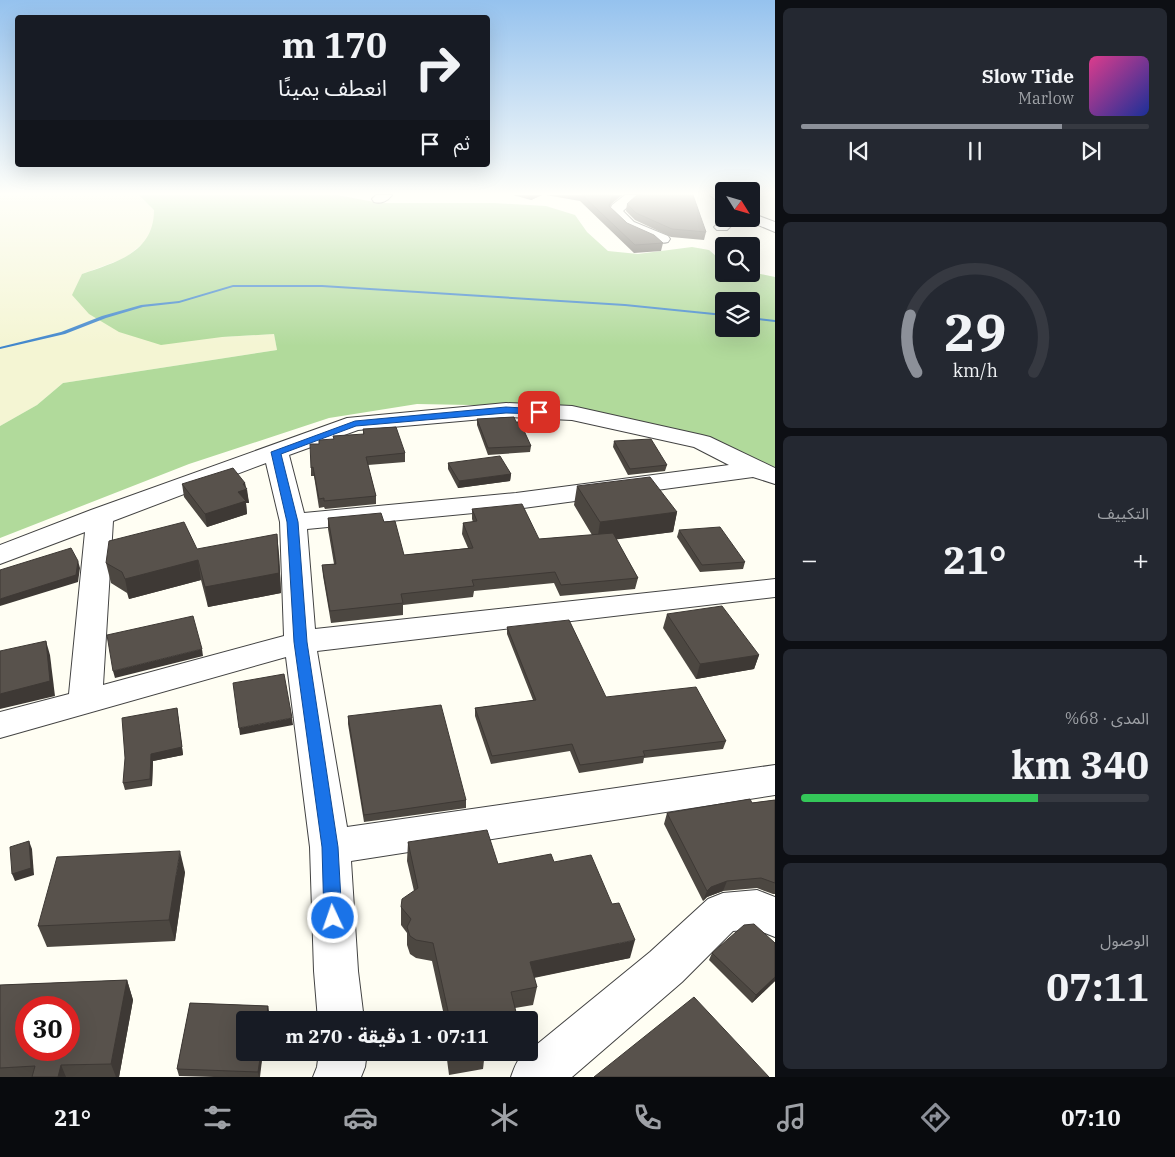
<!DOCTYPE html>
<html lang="ar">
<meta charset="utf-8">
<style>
body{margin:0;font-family:"IBM Plex Serif","Noto Sans Arabic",serif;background:#242831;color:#f1f3f6;direction:rtl;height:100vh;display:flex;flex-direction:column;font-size:19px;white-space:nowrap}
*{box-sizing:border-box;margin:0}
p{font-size:16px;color:#9ea1a6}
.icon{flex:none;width:28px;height:28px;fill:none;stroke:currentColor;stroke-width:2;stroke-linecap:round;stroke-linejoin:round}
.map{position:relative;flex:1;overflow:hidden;direction:ltr}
.panel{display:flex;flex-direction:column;gap:8px;padding:8px;background:#0d0f14;width:400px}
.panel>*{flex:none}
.hud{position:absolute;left:15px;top:15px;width:475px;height:152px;border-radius:5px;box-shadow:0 5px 20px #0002;direction:rtl;background:#171b24;color:#f1f3f6;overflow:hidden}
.needle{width:32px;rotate:127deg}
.tools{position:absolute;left:715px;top:182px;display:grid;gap:10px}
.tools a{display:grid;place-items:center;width:45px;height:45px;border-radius:5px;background:#171b24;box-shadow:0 5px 20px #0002;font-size:25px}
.speed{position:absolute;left:15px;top:996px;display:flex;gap:10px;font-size:25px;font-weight:700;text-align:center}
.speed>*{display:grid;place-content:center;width:65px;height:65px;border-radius:50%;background:#171b24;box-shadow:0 5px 20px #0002;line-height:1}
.speed .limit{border:8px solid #d22;background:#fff;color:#111}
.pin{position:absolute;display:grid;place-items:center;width:42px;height:42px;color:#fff;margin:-21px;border-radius:10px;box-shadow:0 2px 8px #0006}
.me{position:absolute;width:55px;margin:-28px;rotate:357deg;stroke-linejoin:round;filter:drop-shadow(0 0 4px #0008)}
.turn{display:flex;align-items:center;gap:18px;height:105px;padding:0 20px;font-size:22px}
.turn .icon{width:65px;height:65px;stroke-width:2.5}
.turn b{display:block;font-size:35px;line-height:42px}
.then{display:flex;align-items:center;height:48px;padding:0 20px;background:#0003;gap:10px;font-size:19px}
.big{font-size:38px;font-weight:700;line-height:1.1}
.panel .tile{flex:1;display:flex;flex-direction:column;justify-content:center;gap:8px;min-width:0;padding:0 18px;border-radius:8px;background:#242831}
.panel .dial{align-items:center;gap:0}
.dial svg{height:130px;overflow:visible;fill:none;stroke:#363941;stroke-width:7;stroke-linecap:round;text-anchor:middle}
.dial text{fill:#f1f3f6;stroke:none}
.song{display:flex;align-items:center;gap:15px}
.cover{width:60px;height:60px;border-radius:8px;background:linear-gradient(135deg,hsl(330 70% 55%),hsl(230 70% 35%))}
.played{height:5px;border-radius:2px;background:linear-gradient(90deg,#8c9099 75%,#363941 75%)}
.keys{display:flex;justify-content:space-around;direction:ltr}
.heat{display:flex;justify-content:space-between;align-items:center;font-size:28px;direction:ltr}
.charge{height:8px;border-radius:4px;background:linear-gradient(90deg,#34c759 68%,#363941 0)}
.trip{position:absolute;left:236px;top:1011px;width:302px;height:50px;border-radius:5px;background:#171b24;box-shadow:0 5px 20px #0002;font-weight:700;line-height:50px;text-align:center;direction:rtl}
.menu{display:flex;height:80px;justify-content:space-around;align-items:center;background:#090b0e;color:#9ea1a6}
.menu .icon{width:35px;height:35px}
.menu .selected{color:#8c9099}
.menu b{font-size:22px;color:#f1f3f6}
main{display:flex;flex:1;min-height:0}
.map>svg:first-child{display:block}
</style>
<main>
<section class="panel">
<div class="tile">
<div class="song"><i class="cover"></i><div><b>Slow Tide</b><p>Marlow</p></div></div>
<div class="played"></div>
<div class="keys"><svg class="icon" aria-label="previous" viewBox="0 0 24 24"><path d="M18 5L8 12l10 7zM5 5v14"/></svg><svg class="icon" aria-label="pause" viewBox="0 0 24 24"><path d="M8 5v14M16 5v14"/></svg><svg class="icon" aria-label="next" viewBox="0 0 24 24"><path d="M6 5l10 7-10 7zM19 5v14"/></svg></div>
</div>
<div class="tile dial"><svg viewBox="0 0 100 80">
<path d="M14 69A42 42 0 1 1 86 69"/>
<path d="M14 69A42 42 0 0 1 10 34" stroke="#8c9099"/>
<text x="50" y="56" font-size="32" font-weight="700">29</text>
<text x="50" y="72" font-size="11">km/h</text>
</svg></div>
<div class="tile"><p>التكييف</p>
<div class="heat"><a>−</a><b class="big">21°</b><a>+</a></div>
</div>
<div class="tile"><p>المدى · 68%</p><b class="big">340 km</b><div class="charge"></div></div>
<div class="tile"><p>الوصول</p><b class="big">07:11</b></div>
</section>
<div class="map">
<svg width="775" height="1077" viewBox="0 0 775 1077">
<rect width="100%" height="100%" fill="#fffef3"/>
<path fill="#f4f5d3" d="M0,195H139L154,210V224L146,241L125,258L82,274L222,337L274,334L277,350L63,383L37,405L0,426Z"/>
<path fill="#b1da9b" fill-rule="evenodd" d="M139,195H337L380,203H494L546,206L575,215L587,232L608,251L638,254L692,247L709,250L724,263V274H751V272L775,277V467L723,448L518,406L417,404L329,418L189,464L0,538V426L37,405L63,383L277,350L274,334L222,337L161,345L119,332L89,314L72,295L82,274C116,262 154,253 154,210ZM724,301H751V329H724Z"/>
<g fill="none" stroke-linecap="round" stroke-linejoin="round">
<g fill="#4086cc" fill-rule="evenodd">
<path d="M233,285H322L625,304L724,314V316L625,306L322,287H233L179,303L143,307L106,318L65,334L0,349V347L61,332L102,316L141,305L179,301Z"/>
<path d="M751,317L775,320V322L751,319Z"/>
</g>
<defs>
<g id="street">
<path d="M376,195H392C388,201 381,204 374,202L372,199Z"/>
<path d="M625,195H641L623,211L634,222L668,236L670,239L668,242C650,247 618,226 609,212L612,205Z"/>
<path d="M710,195H724V204L719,203Z"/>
<path d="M751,213L775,222V232L746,220L745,219H751Z"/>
<path d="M724,218V219H738L727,230H717L714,227Z"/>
<path d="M506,403L572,406L702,435L710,437L775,468V484L753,477L516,509L307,529L315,629L775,579V597L317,651L347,827L775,765V795L351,861L358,971L364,1020H318L314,971L310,847L286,657L0,738V712L69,694L85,532L0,564V545L91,510L347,418ZM506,417L572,420L694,447L729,465L516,493L304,513L289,455L358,430ZM266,463L280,522L284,636L103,685L113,521Z"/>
<path d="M757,890L775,897V937L755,929L733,931L682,982L572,1077H511C515,1066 518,1055 530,1052V1050L650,952L708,899L723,893Z"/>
<path d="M319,1052H367L365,1067L361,1077H313L317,1067Z"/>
</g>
</defs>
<use href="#street" stroke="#434343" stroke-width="2"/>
<use href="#street" fill="#fff" fill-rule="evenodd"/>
</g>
<g fill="#4c4741">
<path d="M513,195H542L531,200Z"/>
<path d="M546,195H622L611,204L610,207L627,223L663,243L661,251L634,253L580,201Z"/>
<path d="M627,204L706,232L704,240L671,237L635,220L626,211Z"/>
<path d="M477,419L516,422L531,446L530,452L488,455L477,425Z"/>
<path d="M363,429L405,453V462L368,465L376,496V504L325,509L324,507L319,508L314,476H311V468L319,444L334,439L363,435Z"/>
<path d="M614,441L667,465L665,471L628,475L613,447Z"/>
<path d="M448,463L511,474L510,481L458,488L448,469Z"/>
<path d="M245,483L249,503H246L247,514L207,527L184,497L182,484Z"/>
<path d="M577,486L677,512L673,532L616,539L638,578L635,589L560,596L554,583L474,591L473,597L403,605V615L331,623L323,576L322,565L334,564L328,529V518L384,522L404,555L468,548L462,534L463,523L473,522L472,519V509L539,539L592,535L574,505Z"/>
<path d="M679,530L745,562L743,569L700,572L677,537Z"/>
<path d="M197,549L279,554L281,593L208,607L201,580L129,599L127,593L111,583L106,563Z"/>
<path d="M667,614L759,655L754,669L696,679L663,628Z"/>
<path d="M507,627L606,697L726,741L723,749L644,758L643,763L579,773L570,751L491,764L475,716V708L533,700L507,634Z"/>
<path d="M177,708L183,755L153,761L152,786L125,790L123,783Z"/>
<path d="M348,716L466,800V808L364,822L348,724Z"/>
<path d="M775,800V894H773L757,888L723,891L707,897L703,901L664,824L667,813Z"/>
<path d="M408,842L498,864L554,862L630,958L534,978L537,987L533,1005L515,1008L518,1020H445L432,961L416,958L410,954L407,945V933L401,925V907L414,891L407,861Z"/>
<path d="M185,872L175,941L47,947L38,926Z"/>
<path d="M775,943V981L752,1003L709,960L712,953Z"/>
<path d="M127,980L133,1000L119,1077H0V985Z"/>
<path d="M190,1003L268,1006L269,1013L268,1020H245V1052H263L260,1077H214L179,1076L177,1069Z"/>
<path d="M446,1052H485L483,1069L449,1075Z"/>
</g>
<g fill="#3e3935">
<path d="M531,195H542L531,200Z"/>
<path d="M613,195H622L611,204L608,213L609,206L612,196Z"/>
<path d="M511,474L510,481L458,488L459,481Z"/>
<path d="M245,483L246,490L247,489L249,503H246L247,514L207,527L205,514L238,492L243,484Z"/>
<path d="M677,512L673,532L597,542L600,522Z"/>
<path d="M277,534L279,554L281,593L208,607L205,587Z"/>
<path d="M198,560L201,580L129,599L125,579Z"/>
<path d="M78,561L80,568L78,582L0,606V599Z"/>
<path d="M46,641L50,655L55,696L0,709V694Z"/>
<path d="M202,649L203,656L115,678L113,671Z"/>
<path d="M759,655L754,669L696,679L700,664Z"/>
<path d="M177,708L183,755L153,761L152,786L150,779L151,754Z"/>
<path d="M292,718L293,725L240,735L239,728Z"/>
<path d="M29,841L32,849L34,875L15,881L12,874Z"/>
<path d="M180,851L185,872L175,941L169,920Z"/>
<path d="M727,881L723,891L707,897L703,901L707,891L711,887Z"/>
<path d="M635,940L630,958L526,979L530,962Z"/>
<path d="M775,977V981L752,1003L756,995Z"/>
<path d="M127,980L133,1000L119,1077H116L111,1064Z"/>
<path d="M268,1006L269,1013L268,1020H266Z"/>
<path d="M261,1052H263L259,1077L258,1072Z"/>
<path d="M61,1065L66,1077H58Z"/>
</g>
<g fill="#58524c" stroke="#3e3935" fill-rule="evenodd">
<path d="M582,195H613L612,196L609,206L627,223L654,235L663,243L635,245Z"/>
<path d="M637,195H693L706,232L672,229L636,213L627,204Z"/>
<path d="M514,417L516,422H520L531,446L488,448L477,419Z"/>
<path d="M396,427L405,453L366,457L376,496L324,501V498L319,499L313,467L311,468L310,444H319V440L334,439L333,436L364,434L363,429Z"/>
<path d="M651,439L667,465L630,469L614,441Z"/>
<path d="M500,456L511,474L459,481L448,463Z"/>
<path d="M233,468L245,483L243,484L247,489L238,492L246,501L205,514L182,484Z"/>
<path d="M650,477L677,512L600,522L577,486Z"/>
<path d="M522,504L539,539L613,533L638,578L561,585L555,572L472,580L474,586L401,594L403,603L330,611L322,565L336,564L328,518L381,513L384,522L395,521L404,555L473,548L463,523L477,521L472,509Z"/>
<path d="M184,522L197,549L277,534L279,573L205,587L198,560L125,579L122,572L106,563L109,541Z"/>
<path d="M720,527L745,562L702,565L679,530Z"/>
<path d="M71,548L78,561L76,575L0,599V570Z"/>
<path d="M722,606L759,655L700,664L667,614Z"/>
<path d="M193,616L202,649L113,671L107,635Z"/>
<path d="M569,620L606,697L696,687L726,741L643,751L645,756L580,765L572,744L492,756L475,708L536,700L507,627Z"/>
<path d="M46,641L50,681L0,694V651Z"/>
<path d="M284,674L292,718L239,728L233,683Z"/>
<path d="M441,705L466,800L364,815L348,716Z"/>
<path d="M177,708L182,747L151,754L150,779L123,783L125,758L122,718Z"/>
<path d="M750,799L752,803L775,800V883L761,878L727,881L711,887L707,891L667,813Z"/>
<path d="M487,830L498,864L551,854L554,862L591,855L612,904L619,903L635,940L530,962L537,987L511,992L518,1020H450L433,943L416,940L410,936L407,927L411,919L401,907L402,899L418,888L408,842Z"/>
<path d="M29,841L31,868L12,874L10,847Z"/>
<path d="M180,851L169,920L38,926L57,857Z"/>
<path d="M754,924L775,943V977L756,995L712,953L744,925Z"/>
<path d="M127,980L111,1064L61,1065L58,1077H32L35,1066L0,1068V985ZM26,1008H69V1050H26Z"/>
<path d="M694,997L769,1077H594Z"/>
<path d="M190,1003L268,1006L266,1020H245V1052H261L258,1072L177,1069Z"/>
<path d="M450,1052H484L451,1058Z"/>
</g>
<linearGradient id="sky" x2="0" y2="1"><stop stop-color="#95c2ee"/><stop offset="0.56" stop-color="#fffffa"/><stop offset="1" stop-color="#fffffa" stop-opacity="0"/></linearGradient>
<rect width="775" height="346" fill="url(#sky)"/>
<path fill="#1a73e8" stroke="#114b97" d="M506,407L539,409L544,412L539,414L506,413L356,426L281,454L298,522L307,642L338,847L342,918L339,924L333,926L327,924L324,918L322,847L294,642L287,522L271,452L355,421Z"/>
</svg>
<div class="tools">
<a><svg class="needle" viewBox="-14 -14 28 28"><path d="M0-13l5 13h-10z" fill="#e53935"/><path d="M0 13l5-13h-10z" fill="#9ea1a6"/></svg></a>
<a><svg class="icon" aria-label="search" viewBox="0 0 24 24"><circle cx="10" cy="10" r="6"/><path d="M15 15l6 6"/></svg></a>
<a><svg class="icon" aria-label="layers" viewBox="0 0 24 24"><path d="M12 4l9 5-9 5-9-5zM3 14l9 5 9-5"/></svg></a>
</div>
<div class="speed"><div class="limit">30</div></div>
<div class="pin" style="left:539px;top:412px;background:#d93025"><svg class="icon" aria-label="arrive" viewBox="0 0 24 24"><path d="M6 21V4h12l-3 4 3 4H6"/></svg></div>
<svg class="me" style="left:333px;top:918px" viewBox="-20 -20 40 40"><circle r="17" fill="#1a73e8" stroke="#fff" stroke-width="3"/><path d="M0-11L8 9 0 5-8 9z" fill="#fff"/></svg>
<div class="trip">07:11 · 1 دقيقة · 270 m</div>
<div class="hud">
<div class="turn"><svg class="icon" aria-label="right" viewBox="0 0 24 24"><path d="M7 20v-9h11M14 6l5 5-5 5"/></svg><div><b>170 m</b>انعطف يمينًا</div></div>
<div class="then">ثم<svg class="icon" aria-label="arrive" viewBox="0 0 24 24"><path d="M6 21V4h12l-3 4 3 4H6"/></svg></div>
</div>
</div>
</main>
<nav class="menu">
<b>07:10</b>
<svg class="icon selected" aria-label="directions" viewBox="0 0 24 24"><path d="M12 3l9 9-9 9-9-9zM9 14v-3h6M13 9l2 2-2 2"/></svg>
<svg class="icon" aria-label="music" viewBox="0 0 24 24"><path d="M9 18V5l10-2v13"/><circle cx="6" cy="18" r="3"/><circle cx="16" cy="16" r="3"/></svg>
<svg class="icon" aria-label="phone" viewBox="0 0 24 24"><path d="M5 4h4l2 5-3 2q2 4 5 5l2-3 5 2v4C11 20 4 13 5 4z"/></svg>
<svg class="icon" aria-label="climate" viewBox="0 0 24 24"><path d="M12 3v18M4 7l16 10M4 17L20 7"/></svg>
<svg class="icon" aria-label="car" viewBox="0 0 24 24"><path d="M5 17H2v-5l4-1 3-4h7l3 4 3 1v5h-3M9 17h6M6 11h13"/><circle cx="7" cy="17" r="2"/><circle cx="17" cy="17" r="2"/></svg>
<svg class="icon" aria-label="filters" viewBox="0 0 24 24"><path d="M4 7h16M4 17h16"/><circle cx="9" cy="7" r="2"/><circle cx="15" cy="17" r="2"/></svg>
<b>21°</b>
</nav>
